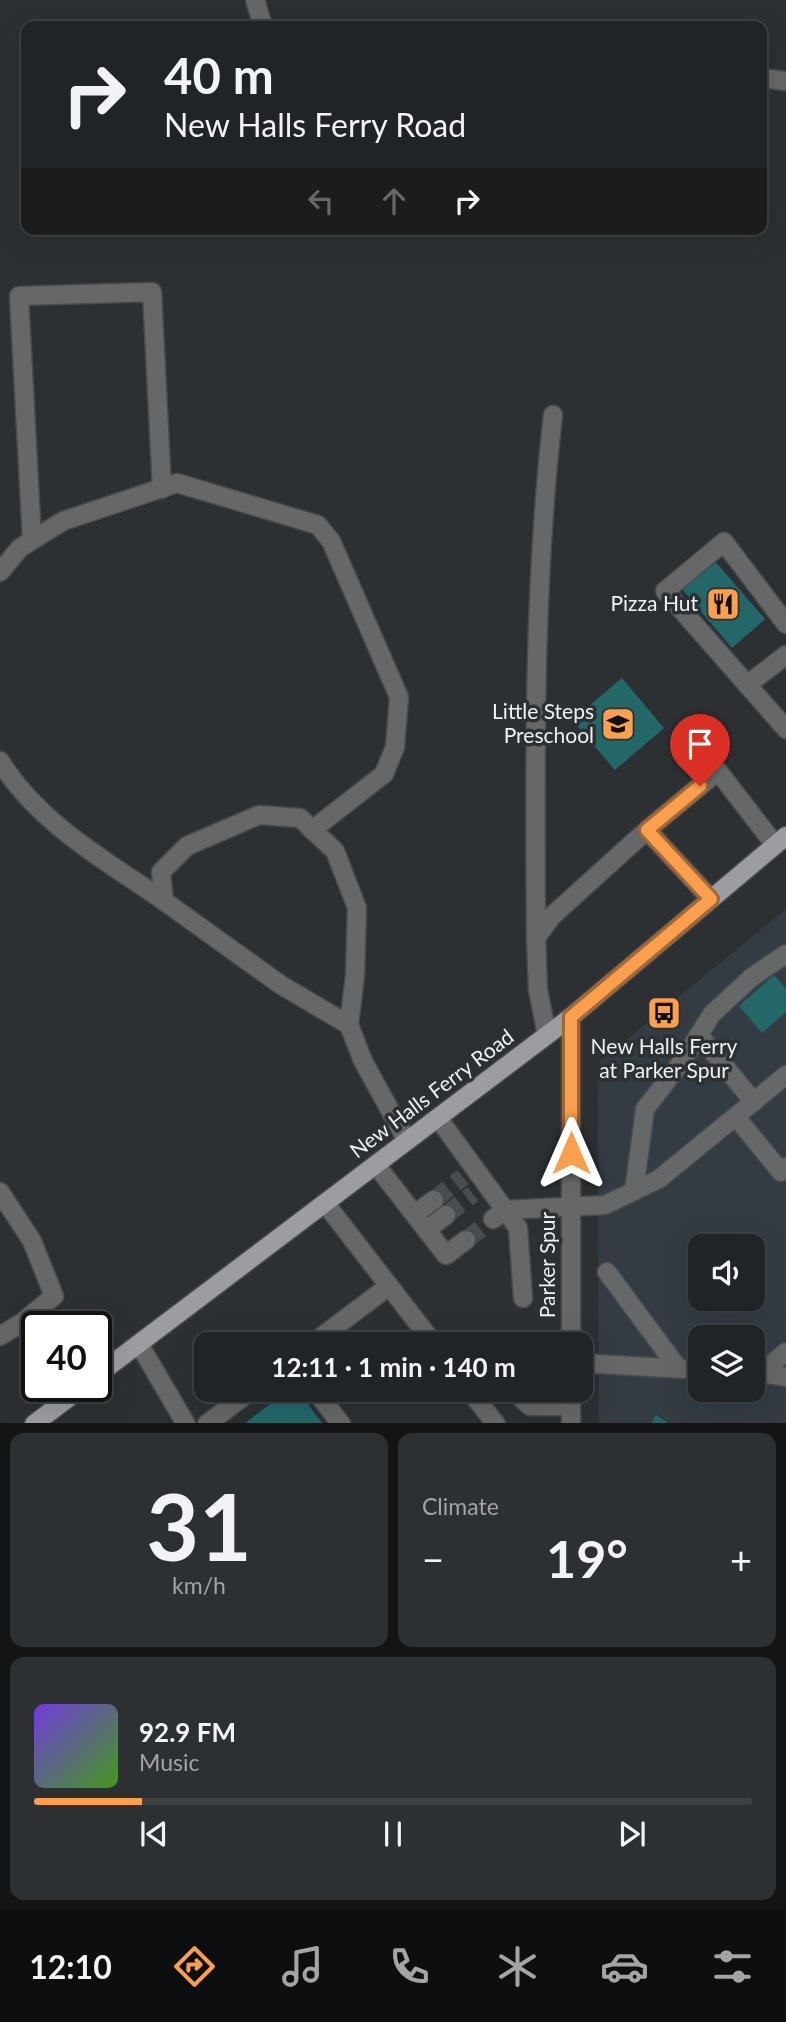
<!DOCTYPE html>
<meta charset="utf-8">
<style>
body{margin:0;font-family:Lato,sans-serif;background:#2d3032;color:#f1f3f6;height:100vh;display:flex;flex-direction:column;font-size:26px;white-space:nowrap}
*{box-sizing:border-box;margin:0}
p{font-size:23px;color:#a2a4a7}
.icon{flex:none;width:38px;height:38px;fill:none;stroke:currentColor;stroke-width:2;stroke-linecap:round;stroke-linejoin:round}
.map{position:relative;height:1423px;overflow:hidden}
.side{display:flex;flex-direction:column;gap:10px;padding:10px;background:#121415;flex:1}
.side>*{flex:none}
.hud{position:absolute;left:21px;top:21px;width:746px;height:214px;border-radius:14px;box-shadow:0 7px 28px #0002,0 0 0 2px #3e4143;background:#212426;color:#f1f3f6;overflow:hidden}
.buttons{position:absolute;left:688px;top:1234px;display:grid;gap:14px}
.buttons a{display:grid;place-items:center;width:77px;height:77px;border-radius:14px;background:#212426;box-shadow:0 7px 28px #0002,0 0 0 2px #3e4143;font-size:35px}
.speed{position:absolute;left:21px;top:1311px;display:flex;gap:14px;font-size:35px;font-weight:700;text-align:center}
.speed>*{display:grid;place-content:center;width:91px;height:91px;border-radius:50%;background:#212426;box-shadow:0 7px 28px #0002,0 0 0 2px #3e4143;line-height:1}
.speed .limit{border:4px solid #111;border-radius:10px;background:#fff;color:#111}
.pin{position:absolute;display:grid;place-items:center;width:60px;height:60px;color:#fff;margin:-72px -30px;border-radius:50% 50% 50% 0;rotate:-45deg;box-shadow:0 0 7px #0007}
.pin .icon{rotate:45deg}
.me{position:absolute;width:77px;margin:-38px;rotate:0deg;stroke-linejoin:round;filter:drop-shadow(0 0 5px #0008)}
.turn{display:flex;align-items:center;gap:24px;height:147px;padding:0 28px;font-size:32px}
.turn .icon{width:91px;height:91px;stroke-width:2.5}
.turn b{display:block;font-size:49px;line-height:60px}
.lanes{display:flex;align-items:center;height:66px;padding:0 28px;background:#0003;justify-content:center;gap:35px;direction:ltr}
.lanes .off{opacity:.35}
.big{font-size:52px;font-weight:700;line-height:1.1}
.side .widget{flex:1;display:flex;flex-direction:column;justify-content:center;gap:10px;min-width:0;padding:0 24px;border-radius:14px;background:#2d3032}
.side .dial{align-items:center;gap:0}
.dial b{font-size:91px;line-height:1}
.song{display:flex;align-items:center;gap:21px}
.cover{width:84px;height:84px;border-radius:10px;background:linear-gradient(135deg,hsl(260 70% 55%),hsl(100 70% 35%))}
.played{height:7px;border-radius:4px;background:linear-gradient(90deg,#fa9f4e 15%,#3e4143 15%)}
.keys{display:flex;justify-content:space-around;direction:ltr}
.heat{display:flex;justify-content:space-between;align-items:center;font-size:38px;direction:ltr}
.side .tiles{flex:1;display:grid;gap:10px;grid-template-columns:1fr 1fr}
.widget:last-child{grid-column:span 2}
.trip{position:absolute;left:194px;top:1332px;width:399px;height:70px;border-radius:14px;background:#212426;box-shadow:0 7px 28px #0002,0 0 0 2px #3e4143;font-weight:700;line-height:70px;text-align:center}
.tabs{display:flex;height:112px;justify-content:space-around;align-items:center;background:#0d0e0f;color:#a2a4a7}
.tabs .icon{width:49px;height:49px}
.tabs .active{color:#fa9f4e}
.tabs b{font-size:32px;color:#f1f3f6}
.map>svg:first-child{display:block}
</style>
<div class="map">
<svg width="786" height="1424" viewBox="0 0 786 1424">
<rect width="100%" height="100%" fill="#2c3033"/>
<path fill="#323c42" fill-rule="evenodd" d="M786,909V1423L599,1424L598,1095L600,1061ZM700,1246H752V1298H700ZM700,1337H752V1390H700Z"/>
<g fill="#236769">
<path d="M714,560L765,619L732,648L681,588Z"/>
<path d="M622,678L664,728L615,770L572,720Z"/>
<path d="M774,975L786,989V1012L762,1033L739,1006Z"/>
<path d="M288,1390H297L323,1424H244Z"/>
<path d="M656,1415L670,1424H651Z"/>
</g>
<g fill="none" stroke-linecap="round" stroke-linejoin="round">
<g stroke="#494d50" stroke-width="18" stroke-dasharray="18 9" stroke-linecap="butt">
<path d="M434,1200L463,1177"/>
<path d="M446,1215L473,1194"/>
<path d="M466,1240L493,1219"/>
</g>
<defs>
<g id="minor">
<path d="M255,0L263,26"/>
<path d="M761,78L786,81"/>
<path d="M32,540L19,296L152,292L162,489"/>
<path d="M0,572L20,548L63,521L177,483L318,525L331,541L399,697L395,747L384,774L312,830"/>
<path d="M786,624L724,542L665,591L786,729"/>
<path d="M747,685L786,655"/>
<path d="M0,761C38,823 105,860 164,901"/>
<path d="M711,899L647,830L718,771L775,845"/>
<path d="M536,938C535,764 533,588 553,415"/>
<path d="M349,1025L281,985L164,901L161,872L187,846L259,815L300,818L335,851L357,908L355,975L349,1025L363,1061L407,1141"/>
<path d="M547,1035L538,990L536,938L552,916L647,830"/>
<path d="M699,1035L754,1102"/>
<path d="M736,1117L781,1172L786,1167"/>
<path d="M438,1118L505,1210L605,1205L659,1179L786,1075"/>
<path d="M376,1165L446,1255L466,1240"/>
<path d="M634,1191L645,1109L683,1060L712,1014L752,977L786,954"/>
<path d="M0,1192L32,1241L54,1296L23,1322"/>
<path d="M325,1203L434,1344"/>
<path d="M415,1214L434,1200"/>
<path d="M493,1219L505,1210L518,1228L523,1298"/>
<path d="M427,1230L446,1215"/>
<path d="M607,1272L678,1368"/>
<path d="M0,1336L23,1322L37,1342"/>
<path d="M139,1344L186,1424"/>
<path d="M312,1344L389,1286"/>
<path d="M571,1344V1017"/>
<path d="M581,1363L700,1370"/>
<path d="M752,1373H761L786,1352"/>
<path d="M761,1373L786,1377"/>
<path d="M315,1390L341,1424"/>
<path d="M469,1390L496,1424"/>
<path d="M512,1390L530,1406H571"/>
<path d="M571,1390V1424"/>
<path d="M207,1424L252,1390"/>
</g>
<g id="major">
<path d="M96,1376L571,1017L786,836"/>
<path d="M34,1424L84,1386"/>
</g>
</defs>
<use href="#minor" stroke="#474b4e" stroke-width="21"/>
<use href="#major" stroke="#474b4e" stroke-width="21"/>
<use href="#minor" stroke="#666769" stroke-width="18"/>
<use href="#major" stroke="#9b9da1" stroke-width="18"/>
</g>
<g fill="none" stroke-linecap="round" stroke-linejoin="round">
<defs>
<path id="route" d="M571,1153V1017L711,899L647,830L700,786"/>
</defs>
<use href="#route" stroke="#a26733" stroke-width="18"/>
<use href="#route" stroke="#fa9f4e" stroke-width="12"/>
</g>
<defs>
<symbol id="restaurant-square" viewBox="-11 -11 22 22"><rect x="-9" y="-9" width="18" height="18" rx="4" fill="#fa9f4e" stroke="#2c3033"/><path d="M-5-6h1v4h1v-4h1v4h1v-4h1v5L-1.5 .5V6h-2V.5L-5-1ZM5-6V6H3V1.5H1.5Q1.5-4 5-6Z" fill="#111"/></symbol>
<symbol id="school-square" viewBox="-11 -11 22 22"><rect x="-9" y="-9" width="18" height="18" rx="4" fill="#fa9f4e" stroke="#2c3033"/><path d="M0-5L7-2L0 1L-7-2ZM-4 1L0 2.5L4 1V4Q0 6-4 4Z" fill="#111"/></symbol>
<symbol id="bus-square" viewBox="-11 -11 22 22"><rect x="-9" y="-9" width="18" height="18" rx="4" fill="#fa9f4e" stroke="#2c3033"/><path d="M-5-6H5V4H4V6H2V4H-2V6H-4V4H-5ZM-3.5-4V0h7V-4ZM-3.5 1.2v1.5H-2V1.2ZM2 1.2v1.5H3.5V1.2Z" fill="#111"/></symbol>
</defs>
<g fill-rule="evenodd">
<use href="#restaurant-square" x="704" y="585" width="38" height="38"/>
<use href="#school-square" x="599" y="705" width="38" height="38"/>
<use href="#bus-square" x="645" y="994" width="38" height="38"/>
</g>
<g text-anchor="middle" stroke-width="7" stroke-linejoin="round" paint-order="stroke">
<g font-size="21" fill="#eef0f2" stroke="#2c3033" text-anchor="end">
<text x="698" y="611">Pizza Hut</text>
<text x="594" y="719">Little Steps<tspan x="594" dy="24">Preschool</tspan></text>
<text x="664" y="1054" text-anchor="middle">New Halls Ferry<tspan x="664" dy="24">at Parker Spur</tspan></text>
</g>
<g font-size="21" fill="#eef0f2" stroke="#2c3033">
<text transform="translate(432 1094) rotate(-37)" y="7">New Halls Ferry Road</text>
<text transform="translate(548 1265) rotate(-90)" y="7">Parker Spur</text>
</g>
</g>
</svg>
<div class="buttons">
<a><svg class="icon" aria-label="sound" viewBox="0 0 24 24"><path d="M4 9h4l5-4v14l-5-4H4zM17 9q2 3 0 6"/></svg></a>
<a><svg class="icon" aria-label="layers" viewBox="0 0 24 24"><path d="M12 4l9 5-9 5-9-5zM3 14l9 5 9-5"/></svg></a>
</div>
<div class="speed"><div class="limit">40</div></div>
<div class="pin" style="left:700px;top:786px;background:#d93025"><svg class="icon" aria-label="arrive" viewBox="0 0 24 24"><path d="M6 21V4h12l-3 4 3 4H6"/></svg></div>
<svg class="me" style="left:571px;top:1153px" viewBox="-20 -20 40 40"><path d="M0-17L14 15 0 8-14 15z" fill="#fa9f4e" stroke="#fff" stroke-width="4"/></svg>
<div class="trip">12:11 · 1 min · 140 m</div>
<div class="hud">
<div class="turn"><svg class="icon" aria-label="right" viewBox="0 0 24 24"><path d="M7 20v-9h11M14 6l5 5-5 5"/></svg><div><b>40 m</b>New Halls Ferry Road</div></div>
<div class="lanes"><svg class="icon off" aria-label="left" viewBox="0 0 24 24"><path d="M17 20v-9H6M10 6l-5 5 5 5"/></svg><svg class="icon off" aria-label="ahead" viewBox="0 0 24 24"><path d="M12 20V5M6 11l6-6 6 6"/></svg><svg class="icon" aria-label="right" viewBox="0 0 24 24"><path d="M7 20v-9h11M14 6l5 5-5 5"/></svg></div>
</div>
</div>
<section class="side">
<div class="tiles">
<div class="widget dial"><b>31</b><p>km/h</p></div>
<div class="widget"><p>Climate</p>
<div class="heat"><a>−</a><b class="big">19°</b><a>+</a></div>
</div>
<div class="widget">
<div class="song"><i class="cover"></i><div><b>92.9 FM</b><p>Music</p></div></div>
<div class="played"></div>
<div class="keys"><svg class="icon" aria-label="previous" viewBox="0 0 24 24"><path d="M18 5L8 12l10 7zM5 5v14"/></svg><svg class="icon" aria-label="pause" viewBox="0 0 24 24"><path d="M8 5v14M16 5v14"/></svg><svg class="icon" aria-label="next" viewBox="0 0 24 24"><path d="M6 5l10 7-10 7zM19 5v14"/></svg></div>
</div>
</div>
</section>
<nav class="tabs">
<b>12:10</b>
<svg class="icon active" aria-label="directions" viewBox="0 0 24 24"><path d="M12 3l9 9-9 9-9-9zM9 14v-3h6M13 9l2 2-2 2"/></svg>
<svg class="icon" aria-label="music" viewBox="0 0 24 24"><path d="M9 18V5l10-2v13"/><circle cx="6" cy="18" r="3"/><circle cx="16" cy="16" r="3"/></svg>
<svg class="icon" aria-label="phone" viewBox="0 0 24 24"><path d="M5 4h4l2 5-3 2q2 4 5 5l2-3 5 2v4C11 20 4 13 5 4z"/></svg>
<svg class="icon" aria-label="climate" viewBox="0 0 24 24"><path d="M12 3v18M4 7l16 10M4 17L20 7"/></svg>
<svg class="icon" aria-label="car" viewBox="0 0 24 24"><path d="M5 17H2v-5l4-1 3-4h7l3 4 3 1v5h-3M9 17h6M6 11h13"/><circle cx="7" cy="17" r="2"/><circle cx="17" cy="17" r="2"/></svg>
<svg class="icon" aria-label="filters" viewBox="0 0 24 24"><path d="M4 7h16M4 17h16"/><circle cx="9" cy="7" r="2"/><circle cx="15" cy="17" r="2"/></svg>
</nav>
